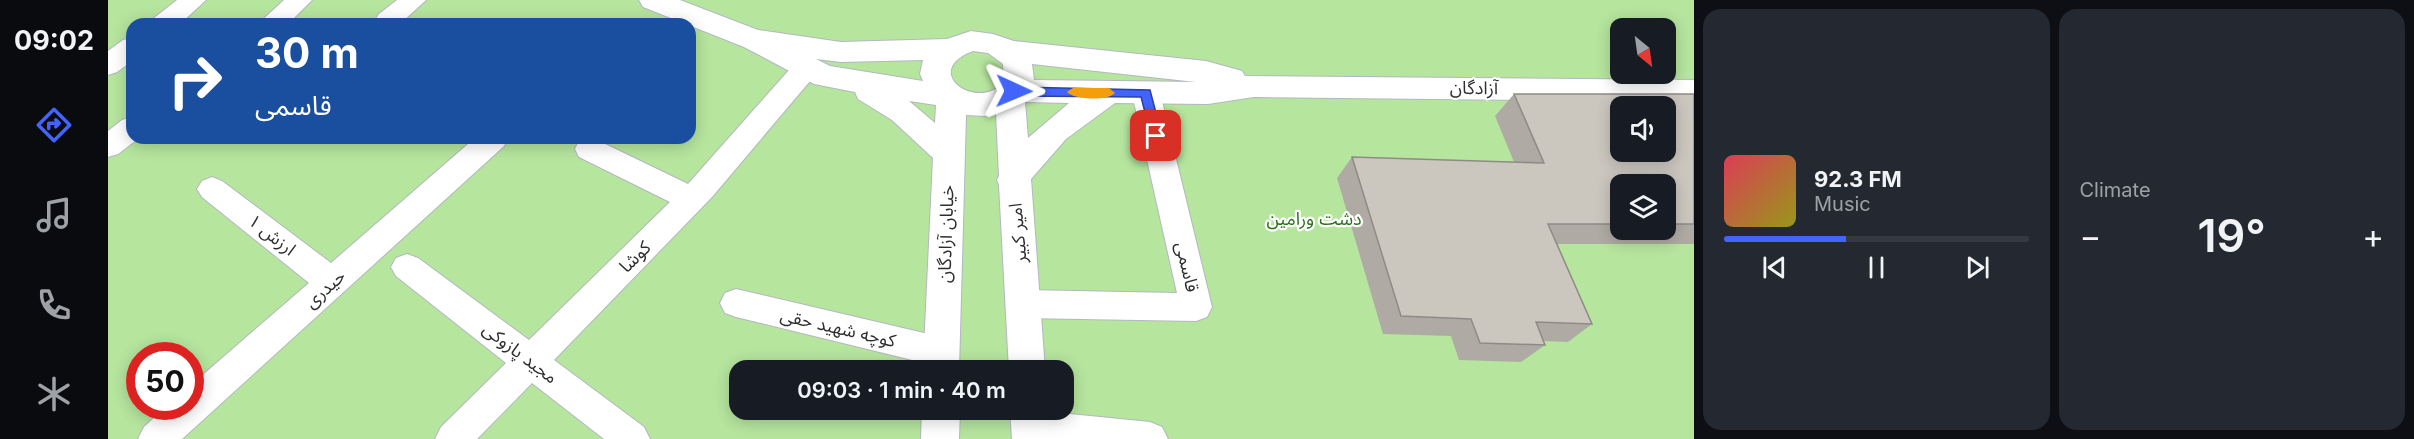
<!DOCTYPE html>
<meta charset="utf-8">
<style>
body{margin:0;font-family:Inter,"Noto Sans Arabic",sans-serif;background:#242831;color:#f1f3f6;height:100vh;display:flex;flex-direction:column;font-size:22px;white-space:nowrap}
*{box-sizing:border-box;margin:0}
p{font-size:20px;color:#9ea1a6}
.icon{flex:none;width:33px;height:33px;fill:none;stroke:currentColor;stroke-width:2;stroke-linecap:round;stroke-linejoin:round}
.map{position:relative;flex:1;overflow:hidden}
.drawer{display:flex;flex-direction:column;gap:9px;padding:9px;background:#0d0f14;width:720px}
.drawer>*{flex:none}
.top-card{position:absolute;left:18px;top:18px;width:570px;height:126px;border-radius:18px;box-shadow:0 3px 15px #0003;background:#1a4fa0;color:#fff;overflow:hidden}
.needle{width:39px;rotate:151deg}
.tools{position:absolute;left:1502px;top:18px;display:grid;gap:12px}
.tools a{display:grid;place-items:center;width:66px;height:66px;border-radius:12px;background:#171b24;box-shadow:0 3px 15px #0003;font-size:30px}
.speed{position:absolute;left:18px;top:342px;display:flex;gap:12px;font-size:30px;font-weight:700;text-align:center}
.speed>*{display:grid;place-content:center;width:78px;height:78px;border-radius:50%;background:#171b24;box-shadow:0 3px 15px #0003;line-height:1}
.speed .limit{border:9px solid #d22;background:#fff;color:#111}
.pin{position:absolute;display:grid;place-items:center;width:51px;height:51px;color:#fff;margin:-26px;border-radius:12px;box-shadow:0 3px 9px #0006}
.me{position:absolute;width:66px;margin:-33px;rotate:91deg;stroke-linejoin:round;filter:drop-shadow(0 0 4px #0008)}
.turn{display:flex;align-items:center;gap:21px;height:126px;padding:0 30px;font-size:27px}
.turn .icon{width:78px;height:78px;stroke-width:2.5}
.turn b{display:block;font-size:42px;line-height:51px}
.big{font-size:45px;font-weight:600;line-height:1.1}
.drawer .tile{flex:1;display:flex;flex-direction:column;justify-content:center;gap:9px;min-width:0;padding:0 21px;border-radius:18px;background:#242831}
.song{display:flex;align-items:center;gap:18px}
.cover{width:72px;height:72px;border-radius:9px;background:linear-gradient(135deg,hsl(350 70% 55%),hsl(60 70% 35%))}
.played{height:6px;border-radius:3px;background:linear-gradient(90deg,#4264fb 40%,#363941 40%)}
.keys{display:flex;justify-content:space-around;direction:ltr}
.heat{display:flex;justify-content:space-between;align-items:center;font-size:33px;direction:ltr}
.drawer .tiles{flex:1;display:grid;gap:9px;grid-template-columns:repeat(2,1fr)}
.trip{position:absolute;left:621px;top:360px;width:345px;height:60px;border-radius:18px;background:#171b24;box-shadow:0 3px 15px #0003;font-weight:600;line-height:60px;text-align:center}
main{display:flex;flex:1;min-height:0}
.tab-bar{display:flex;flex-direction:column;width:108px;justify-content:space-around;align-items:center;background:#090b0e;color:#9ea1a6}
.tab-bar .icon{width:42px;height:42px}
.tab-bar .selected{color:#4264fb}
.tab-bar b{font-size:27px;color:#f1f3f6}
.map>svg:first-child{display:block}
</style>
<main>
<nav class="tab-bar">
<b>09:02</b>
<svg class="icon selected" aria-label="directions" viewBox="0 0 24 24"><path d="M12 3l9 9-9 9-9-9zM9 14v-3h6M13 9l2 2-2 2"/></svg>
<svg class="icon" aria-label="music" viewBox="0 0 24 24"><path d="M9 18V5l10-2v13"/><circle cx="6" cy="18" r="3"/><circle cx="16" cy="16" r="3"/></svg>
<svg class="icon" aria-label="phone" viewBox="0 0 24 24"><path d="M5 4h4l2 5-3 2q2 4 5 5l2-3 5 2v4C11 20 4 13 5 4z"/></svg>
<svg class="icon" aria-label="climate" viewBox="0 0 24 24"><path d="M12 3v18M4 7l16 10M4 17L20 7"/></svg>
</nav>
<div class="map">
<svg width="1586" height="439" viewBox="0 0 1586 439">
<rect width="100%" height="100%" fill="#efe9e1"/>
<path fill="#b6e59e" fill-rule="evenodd" d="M0,0H1586V439H0ZM24,24H582V138H24ZM1512,28H1557V74H1512ZM1512,106H1557V152H1512ZM1512,184H1557V230H1512ZM32,356H82V406H32ZM632,370H956V410H632Z"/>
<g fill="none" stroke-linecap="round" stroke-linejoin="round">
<defs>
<g id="street">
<path d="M69,0H98L72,24H42L46,18Z"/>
<path d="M176,0H204L180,24H150Z"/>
<path d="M289,0H318L292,24H270L267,20L271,14Z"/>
<path d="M24,38V61L9,72L0,75V51L15,40Z"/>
<path d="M699,57L708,60L712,67L708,74L604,197L446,360L536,427L542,439H496L424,383L369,439H327L333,427L398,363L288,276L283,267L288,258L299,254L310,258L421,340L562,202L471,157L467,149L471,141L481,138L491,141L580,184L690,60Z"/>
<path d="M1038,83L1048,86L1052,93L1104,307L1099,317L1088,321L915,318L904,314L899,304L904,294L915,290L1069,293L1024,93L1028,86Z"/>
<path d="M24,117V138H31L10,154L0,157V131L14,120Z"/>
<path d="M367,138H400L396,146L74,439H30L36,427L59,406H82V386L201,283L94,197L89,189L94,181L104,177L114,181L223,263Z"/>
<path d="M628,289L833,337L845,341L850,352L845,363L833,367L628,317L617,313L612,303L617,293Z"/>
<path d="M922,410L1042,422L1054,427L1060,439H910L905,427L910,415Z"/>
</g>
<g id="secondary">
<path d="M531,0H572L650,30L733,42L839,39L863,31L885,34L906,41L1098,61L1134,71L1137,76L1586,80V102L1146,97L1100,104L1007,103L958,139L923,179L937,370H901L891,185L889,180L891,176L888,113L877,116L858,115L851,370H815L825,158L784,120L750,99L747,92L706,84L636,47L535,7ZM865,51L880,53L895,64L896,82C869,113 811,71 865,51ZM708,59L733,62L815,60L812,74L815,81L722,66ZM924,64L1088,82L926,80ZM801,101L828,105L827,123ZM917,102L961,103L920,138Z"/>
<path d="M814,410H852L851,439H813Z"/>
<path d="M902,410H940L942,439H904Z"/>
</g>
</defs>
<use href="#street" stroke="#b4b7c1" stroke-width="2"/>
<use href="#secondary" stroke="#b4b7c1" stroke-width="2"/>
<use href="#street" fill="#fff" fill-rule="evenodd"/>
<use href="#secondary" fill="#fff" fill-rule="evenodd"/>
</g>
<path fill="#afaba4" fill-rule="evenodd" d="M1406,94H1586V244H1449L1484,324L1460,342L1435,341L1437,345L1413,362L1351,360L1343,336L1275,334L1229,178L1244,157L1406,162L1387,116ZM1512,184H1557V230H1512Z"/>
<path fill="#cbc7bf" stroke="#8e8b86" stroke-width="1.5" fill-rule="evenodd" d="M1406,94H1586V224H1557V184H1512V224H1440L1484,324L1428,322L1437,345L1372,343L1363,319L1293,316L1244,157L1436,163ZM1512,106H1557V152H1512Z"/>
<path fill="#4264fb" stroke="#2b41a3" stroke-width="1.5" d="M906,87L1042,90L1054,136L1048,141L1044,139L1033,97L906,96L900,91Z"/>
<path fill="#f59e0b" d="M965,88H1001L1007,93C1000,101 966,100 959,92Z"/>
<g text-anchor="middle" stroke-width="4.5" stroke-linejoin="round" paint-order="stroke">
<g font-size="18" fill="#2e2e2e" stroke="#fff">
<text transform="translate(1366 88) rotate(1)" y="6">آزادگان</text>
<text transform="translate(910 233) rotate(-95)" y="6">امیر کبیر</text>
<text transform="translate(838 234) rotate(-88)" y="6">خیابان آزادگان</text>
<text transform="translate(164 235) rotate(38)" y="6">ارزش ۱</text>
<text transform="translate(527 257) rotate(-45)" y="6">کوشا</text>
<text transform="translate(1079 267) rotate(77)" y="6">قاسمی</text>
<text transform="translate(217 289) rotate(-42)" y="6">حیدری</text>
<text transform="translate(730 328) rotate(13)" y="6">کوچه شهید حقی</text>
<text transform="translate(412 353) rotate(37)" y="6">مجید پازوکی</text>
</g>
<g font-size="18" fill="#2c6e1b" stroke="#fff">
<text x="1206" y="225">دشت ورامین</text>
</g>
</g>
</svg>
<div class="tools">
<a><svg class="needle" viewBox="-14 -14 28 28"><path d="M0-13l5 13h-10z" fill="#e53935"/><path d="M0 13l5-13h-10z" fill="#9ea1a6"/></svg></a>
<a><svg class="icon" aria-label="sound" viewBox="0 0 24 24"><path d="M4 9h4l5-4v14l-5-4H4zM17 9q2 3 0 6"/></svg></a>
<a><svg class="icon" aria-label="layers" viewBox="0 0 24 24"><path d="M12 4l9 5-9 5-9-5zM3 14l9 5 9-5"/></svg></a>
</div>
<div class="speed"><div class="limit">50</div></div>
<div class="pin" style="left:1048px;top:136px;background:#d93025"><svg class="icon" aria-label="arrive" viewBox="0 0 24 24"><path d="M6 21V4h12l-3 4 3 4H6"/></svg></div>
<svg class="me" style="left:906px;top:91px" viewBox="-20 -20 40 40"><path d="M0-17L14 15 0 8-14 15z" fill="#4264fb" stroke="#fff" stroke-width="4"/></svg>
<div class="trip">09:03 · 1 min · 40 m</div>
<div class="top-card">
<div class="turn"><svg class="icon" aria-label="right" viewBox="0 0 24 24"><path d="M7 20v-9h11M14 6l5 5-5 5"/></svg><div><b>30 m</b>قاسمی</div></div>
</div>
</div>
<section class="drawer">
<div class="tiles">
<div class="tile">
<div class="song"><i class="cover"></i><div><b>92.3 FM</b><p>Music</p></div></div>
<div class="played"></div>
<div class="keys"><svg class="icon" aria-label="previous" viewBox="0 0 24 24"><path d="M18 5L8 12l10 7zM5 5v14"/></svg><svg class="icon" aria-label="pause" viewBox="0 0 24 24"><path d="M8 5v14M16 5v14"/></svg><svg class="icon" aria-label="next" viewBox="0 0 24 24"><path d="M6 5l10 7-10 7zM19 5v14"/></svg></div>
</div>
<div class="tile"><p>Climate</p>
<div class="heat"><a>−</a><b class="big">19°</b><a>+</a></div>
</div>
</div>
</section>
</main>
